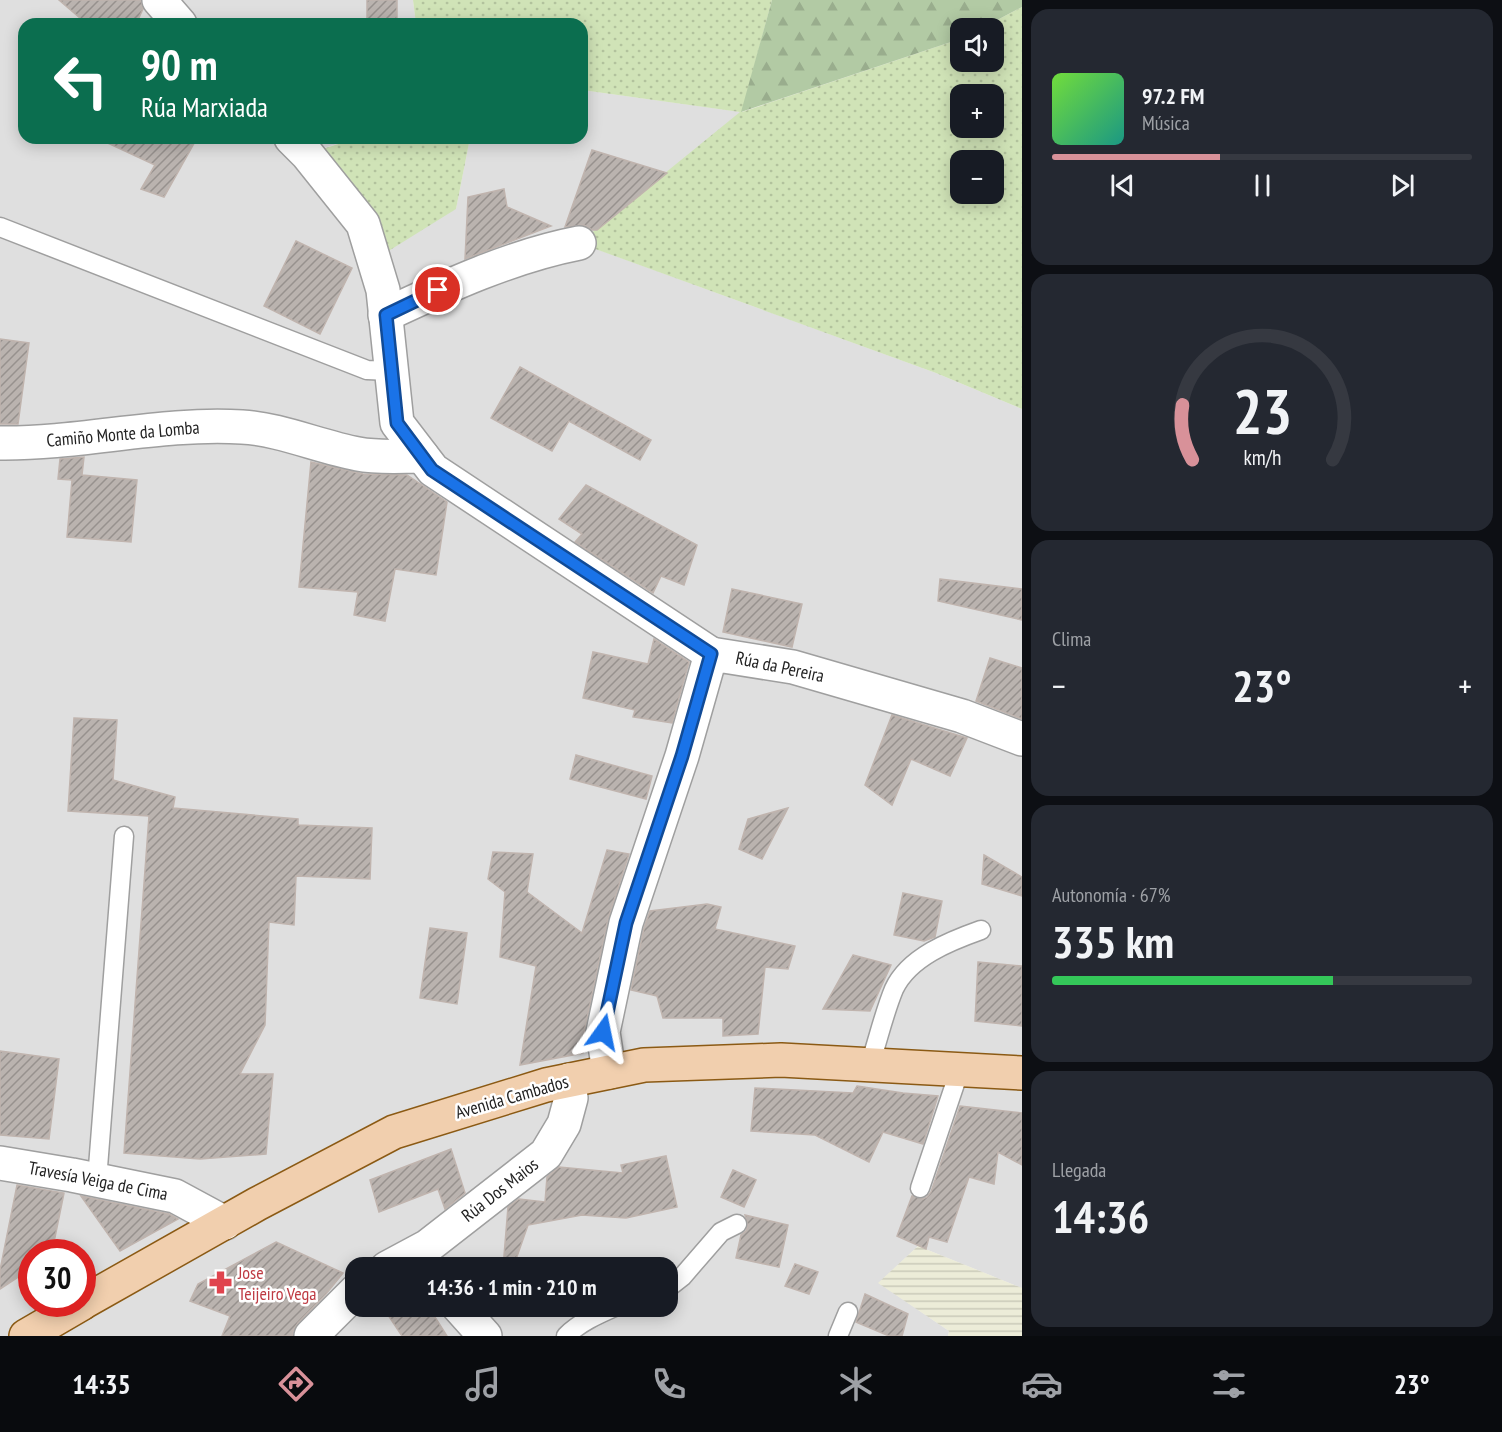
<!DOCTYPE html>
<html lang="es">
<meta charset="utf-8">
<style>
body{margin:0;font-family:"PT Sans Narrow",sans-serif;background:#242831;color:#f1f3f6;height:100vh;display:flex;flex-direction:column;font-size:22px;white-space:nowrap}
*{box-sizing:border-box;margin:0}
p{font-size:20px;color:#9ea1a6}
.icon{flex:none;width:33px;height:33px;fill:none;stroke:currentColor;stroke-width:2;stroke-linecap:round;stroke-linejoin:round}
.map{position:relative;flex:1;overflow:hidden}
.sheet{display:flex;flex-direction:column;gap:9px;padding:9px;background:#0d0f14;width:480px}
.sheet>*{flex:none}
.banner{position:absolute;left:18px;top:18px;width:570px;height:126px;border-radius:18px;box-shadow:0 3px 15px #0003;background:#0b6e4f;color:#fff;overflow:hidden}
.fabs{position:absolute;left:950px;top:18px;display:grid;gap:12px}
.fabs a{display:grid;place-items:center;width:54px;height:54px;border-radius:12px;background:#171b24;box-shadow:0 3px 15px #0003;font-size:30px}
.speed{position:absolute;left:18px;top:1239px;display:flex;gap:12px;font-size:30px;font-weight:700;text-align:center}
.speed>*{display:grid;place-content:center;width:78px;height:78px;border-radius:50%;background:#171b24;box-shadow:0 3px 15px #0003;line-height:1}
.speed .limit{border:9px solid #d22;background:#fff;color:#111}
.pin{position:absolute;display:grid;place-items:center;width:51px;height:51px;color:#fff;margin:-26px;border:3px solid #fff;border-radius:50%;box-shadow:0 2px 6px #0007}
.me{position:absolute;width:66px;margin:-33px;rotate:12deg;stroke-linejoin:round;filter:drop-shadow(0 0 4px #0008)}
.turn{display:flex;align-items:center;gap:21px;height:126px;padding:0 24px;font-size:27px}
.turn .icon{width:78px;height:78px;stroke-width:2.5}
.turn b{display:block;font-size:42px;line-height:51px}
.big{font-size:45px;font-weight:600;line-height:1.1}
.sheet .widget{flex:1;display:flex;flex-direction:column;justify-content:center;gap:9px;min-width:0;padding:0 21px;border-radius:18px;background:#242831}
.sheet .dial{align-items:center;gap:0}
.dial svg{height:156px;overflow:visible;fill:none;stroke:#363941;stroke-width:7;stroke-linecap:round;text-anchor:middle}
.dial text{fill:#f1f3f6;stroke:none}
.song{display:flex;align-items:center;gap:18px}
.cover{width:72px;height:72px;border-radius:9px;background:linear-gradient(135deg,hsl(100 70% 55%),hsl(170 70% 35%))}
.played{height:6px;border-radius:3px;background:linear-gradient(90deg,#d89199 40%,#363941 40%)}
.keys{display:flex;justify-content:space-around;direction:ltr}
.heat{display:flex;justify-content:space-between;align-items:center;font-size:33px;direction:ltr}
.charge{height:9px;border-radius:4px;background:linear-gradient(90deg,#34c759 67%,#363941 0)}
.trip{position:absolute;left:345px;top:1257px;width:333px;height:60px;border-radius:18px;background:#171b24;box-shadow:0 3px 15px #0003;font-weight:600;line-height:60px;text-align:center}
.tab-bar{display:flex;height:96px;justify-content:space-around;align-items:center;background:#090b0e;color:#9ea1a6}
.tab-bar .icon{width:42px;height:42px}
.tab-bar .selected{color:#d89199}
.tab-bar b{font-size:27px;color:#f1f3f6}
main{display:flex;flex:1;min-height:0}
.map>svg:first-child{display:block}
</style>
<main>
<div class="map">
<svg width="1022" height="1336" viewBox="0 0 1022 1336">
<defs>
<pattern id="farmland-rules" width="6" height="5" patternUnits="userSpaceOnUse" patternTransform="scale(1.5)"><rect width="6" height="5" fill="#ececd8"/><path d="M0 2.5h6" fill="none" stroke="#cacab9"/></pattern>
<pattern id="grass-dots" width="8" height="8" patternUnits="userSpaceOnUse" patternTransform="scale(1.5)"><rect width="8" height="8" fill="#d0e3b7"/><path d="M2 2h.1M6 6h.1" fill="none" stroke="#b2c29d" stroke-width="1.8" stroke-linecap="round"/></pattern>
<pattern id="forest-firs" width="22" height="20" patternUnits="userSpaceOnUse" patternTransform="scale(1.5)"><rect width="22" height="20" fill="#b2caa4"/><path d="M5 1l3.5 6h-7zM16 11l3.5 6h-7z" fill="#99ad8d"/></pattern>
<pattern id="building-hatch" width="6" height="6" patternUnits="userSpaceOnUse" patternTransform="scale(1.5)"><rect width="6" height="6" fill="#bab3af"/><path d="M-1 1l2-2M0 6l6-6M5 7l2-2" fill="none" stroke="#97918e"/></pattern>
</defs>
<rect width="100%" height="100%" fill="#f0eeea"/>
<path fill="#dfdfdf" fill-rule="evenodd" d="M0,0H413L416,24H24V138H357L307,153L456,209L470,138H582V90L741,112L580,243L936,373L1022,409V1288L918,1246L879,1283L949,1331L948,1336H0ZM32,1252H82V1304H32ZM356,1268H668V1306H356Z"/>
<path fill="url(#farmland-rules)" d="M918,1246L1022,1288V1336H948L949,1331L878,1283Z"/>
<g fill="url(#grass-dots)" fill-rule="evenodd">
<path d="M413,0H772L742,112L960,39V62H993V28H982L1022,7V409L936,373L579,243L740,112L582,90V24H416ZM960,94H993V128H960ZM960,160H993V194H960Z"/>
<path d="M357,138H470L456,209L374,260L307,154Z"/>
</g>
<path fill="url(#forest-firs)" d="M772,0H1022V7L982,28H960V39L741,112Z"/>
<g fill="url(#building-hatch)" stroke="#c0b4ae" stroke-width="1.5">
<path d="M59,0H141L143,9L136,24H87Z"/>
<rect x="367" y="0" width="30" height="24"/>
<path d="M97,138H197L164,197L141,189L155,165Z"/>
<path d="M592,150L667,173L597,230H592L584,225L565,227Z"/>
<path d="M504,189L507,207L551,226L465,259L468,197Z"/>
<path d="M296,241L352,268L320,334L264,306Z"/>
<path d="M0,339L29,343L18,424H0Z"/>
<path d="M520,367L651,440L640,460L569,421L552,451L491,418Z"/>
<path d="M84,457L82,475L137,480L131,542L67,537L72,480L58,479L60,459Z"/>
<path d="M311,462L363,474L407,475L447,502L436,575L395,569L385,621L354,615L358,592L299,587Z"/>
<path d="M586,485L697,545L684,585L661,576L653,593L575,542L582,534L559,519Z"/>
<path d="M940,579L1022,589V620L938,601Z"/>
<path d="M732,589L802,604L792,647L723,632Z"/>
<path d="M654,639L689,662L672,723L633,717L635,710L583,698L593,652L648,664Z"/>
<path d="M990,658L1022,668V719L976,701Z"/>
<path d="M892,715L967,738L950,776L911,759L892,805L865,785Z"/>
<path d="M74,718L117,720L113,780L175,797L173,808L298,819V825L372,828L370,879L296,876L294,925L269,922L265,1025L240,1074H273L266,1154L200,1159L124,1153L149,816L68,811Z"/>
<path d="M576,755L652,776L646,799L570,779Z"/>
<path d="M788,808L762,859L739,849L748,819Z"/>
<path d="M607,850L629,854L608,919L585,1028L583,1053L520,1065L536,966L500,957L505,892L488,879L493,852L533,854L527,892L582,933Z"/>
<path d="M984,855L1022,877V896L982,884Z"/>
<path d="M903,893L942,901L935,937L924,941L894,935Z"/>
<path d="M707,904L721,907L715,929L795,946L788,969L765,967L758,1034L723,1036V1018H663L657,996L631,990L644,928L650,911Z"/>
<path d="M430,928L467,933L457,1004L420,998Z"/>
<path d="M853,955L891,965L870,1011L823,1009Z"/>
<path d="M978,962L1022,966V1026L975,1021Z"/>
<path d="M0,1051L59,1059L49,1139L0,1135Z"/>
<path d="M857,1086L903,1093L938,1096L923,1144L883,1132L869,1162L815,1135L751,1131L755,1088L853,1093Z"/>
<path d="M960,1106L1022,1113V1165L998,1152L994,1184L969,1177L947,1242L929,1237L926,1249L897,1236L912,1196L923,1199L927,1197L931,1192Z"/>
<path d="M451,1149L465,1193L445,1209L438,1189L379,1212L370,1180Z"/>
<path d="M666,1156L677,1207L626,1218L582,1215L528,1225L513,1268H503L508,1207L519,1199L545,1202L547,1177L559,1167L623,1173L621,1165Z"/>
<path d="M733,1170L756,1180L744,1207L721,1197Z"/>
<path d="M17,1185L64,1193L52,1252H32V1268L0,1289V1270Z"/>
<path d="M81,1196L169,1214L178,1219L120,1251Z"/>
<path d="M745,1215L788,1225L779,1267L736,1258L741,1235L746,1231L748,1225Z"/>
<path d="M276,1242L343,1273L326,1294L298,1323L293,1331V1336H222L230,1316L190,1301L198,1284Z"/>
<path d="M795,1264L818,1272L809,1294L785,1286Z"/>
<path d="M865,1294L908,1314L902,1336H889L856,1322Z"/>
<path d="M382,1306H428L447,1336H402Z"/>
</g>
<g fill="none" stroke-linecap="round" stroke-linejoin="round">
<defs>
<g id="lane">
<path d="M0,227L367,370L391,371"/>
<path d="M870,1064C878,1040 884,1013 894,989C909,957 950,941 981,930"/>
<path d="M97,1180L124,836"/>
<path d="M920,1188L960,1069"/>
<path d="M668,1288L682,1277L721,1232L737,1224"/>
<path d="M566,1336C580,1322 599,1314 617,1306"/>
<path d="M838,1336L848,1312"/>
</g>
<g id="street">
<path d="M159,0L180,24"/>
<path d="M291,138L307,154L363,224L383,290L397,423L433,470L711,654"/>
<path d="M385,315C447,286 512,256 579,243"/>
<path d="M0,443C81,444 161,422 242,427C280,429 320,447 358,454C378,458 401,456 422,456"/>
<path d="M609,1072L603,1032L626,923L682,756L711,654L793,667L962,716L1022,739"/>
<path d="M0,1163L72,1175L175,1196L225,1223"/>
<path d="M387,1268L428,1246L546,1154L564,1124L571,1098L569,1080"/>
<path d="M458,1306L485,1336"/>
<path d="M311,1336L356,1291"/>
</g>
<g id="primary">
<path d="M82,1303L257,1204L394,1132L546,1085L644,1065L781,1060L1022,1073"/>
<path d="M26,1336L81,1304"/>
</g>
</defs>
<use href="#lane" stroke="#9f9f9f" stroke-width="21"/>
<use href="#street" stroke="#9f9f9f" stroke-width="36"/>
<use href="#primary" stroke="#8b5a14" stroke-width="36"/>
<use href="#lane" stroke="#fff" stroke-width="18"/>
<use href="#street" stroke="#fff" stroke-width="33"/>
<use href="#primary" stroke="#f1cfae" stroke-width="33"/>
</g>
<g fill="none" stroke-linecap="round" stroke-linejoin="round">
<defs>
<path id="route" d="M438,290L386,315L397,423L432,470L711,654L682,756L626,923L603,1032"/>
</defs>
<use href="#route" stroke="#114b97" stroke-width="15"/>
<use href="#route" stroke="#1a73e8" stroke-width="10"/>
</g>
<defs>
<symbol id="pharmacy-bare" viewBox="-9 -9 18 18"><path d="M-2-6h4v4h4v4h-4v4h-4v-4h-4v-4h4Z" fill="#e0444e" stroke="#fff" stroke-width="2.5" paint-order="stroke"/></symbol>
</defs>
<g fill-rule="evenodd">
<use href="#pharmacy-bare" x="204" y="1266" width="33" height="33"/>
</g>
<g text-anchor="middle" stroke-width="5" stroke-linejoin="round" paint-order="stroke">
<g font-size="18" fill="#222" stroke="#fff">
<text transform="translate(123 434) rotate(-5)" y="6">Camiño Monte da Lomba</text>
<text transform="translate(780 667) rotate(12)" y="6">Rúa da Pereira</text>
<text transform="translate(512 1097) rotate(-16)" y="6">Avenida Cambados</text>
<text transform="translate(98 1181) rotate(11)" y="6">Travesía Veiga de Cima</text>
<text transform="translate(500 1190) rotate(-38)" y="6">Rúa Dos Maios</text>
</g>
<g font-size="18" fill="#be3a42" stroke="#fff" text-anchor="start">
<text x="238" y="1279">Jose<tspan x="238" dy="21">Teijeiro Vega</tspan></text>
</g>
</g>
</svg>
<div class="fabs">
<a><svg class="icon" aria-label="sound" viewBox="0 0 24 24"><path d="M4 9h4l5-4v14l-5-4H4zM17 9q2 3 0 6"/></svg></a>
<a>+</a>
<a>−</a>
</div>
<div class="speed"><div class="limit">30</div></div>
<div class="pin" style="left:438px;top:290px;background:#d93025"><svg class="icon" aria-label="arrive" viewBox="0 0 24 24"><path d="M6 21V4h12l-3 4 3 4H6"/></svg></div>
<svg class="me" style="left:603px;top:1032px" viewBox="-20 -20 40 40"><path d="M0-17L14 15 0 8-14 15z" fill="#1a73e8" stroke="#fff" stroke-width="4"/></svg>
<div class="trip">14:36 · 1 min · 210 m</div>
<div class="banner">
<div class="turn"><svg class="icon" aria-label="left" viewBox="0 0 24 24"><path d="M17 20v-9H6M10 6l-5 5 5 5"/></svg><div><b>90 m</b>Rúa Marxiada</div></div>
</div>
</div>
<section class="sheet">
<div class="widget">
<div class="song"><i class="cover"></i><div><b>97.2 FM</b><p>Música</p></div></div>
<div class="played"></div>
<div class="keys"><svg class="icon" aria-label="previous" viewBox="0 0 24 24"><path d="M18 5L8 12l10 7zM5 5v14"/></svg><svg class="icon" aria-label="pause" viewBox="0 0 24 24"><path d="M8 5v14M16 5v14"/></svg><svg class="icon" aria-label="next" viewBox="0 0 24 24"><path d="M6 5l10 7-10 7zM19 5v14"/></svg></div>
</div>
<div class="widget dial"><svg viewBox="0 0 100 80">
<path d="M14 69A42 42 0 1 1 86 69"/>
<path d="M14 69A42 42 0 0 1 9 41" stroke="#d89199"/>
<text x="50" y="56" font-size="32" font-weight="700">23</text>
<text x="50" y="72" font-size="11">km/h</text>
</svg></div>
<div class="widget"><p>Clima</p>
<div class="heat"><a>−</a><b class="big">23°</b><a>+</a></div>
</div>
<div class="widget"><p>Autonomía · 67%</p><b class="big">335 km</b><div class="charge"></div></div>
<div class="widget"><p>Llegada</p><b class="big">14:36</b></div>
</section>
</main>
<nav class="tab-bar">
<b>14:35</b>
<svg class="icon selected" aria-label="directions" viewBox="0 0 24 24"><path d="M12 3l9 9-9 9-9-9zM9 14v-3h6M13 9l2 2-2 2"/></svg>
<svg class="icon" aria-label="music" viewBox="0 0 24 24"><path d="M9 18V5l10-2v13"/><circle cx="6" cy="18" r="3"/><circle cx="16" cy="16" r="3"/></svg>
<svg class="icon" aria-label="phone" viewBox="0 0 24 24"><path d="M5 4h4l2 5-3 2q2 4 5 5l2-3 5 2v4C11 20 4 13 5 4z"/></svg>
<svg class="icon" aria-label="climate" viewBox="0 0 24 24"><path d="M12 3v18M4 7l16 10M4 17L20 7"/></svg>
<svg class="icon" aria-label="car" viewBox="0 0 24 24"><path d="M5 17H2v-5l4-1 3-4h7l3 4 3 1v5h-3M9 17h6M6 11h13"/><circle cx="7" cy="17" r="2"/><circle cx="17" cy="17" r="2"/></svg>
<svg class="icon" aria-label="filters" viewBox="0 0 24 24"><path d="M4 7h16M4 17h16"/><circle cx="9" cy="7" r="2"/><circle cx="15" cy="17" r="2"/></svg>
<b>23°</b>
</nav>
